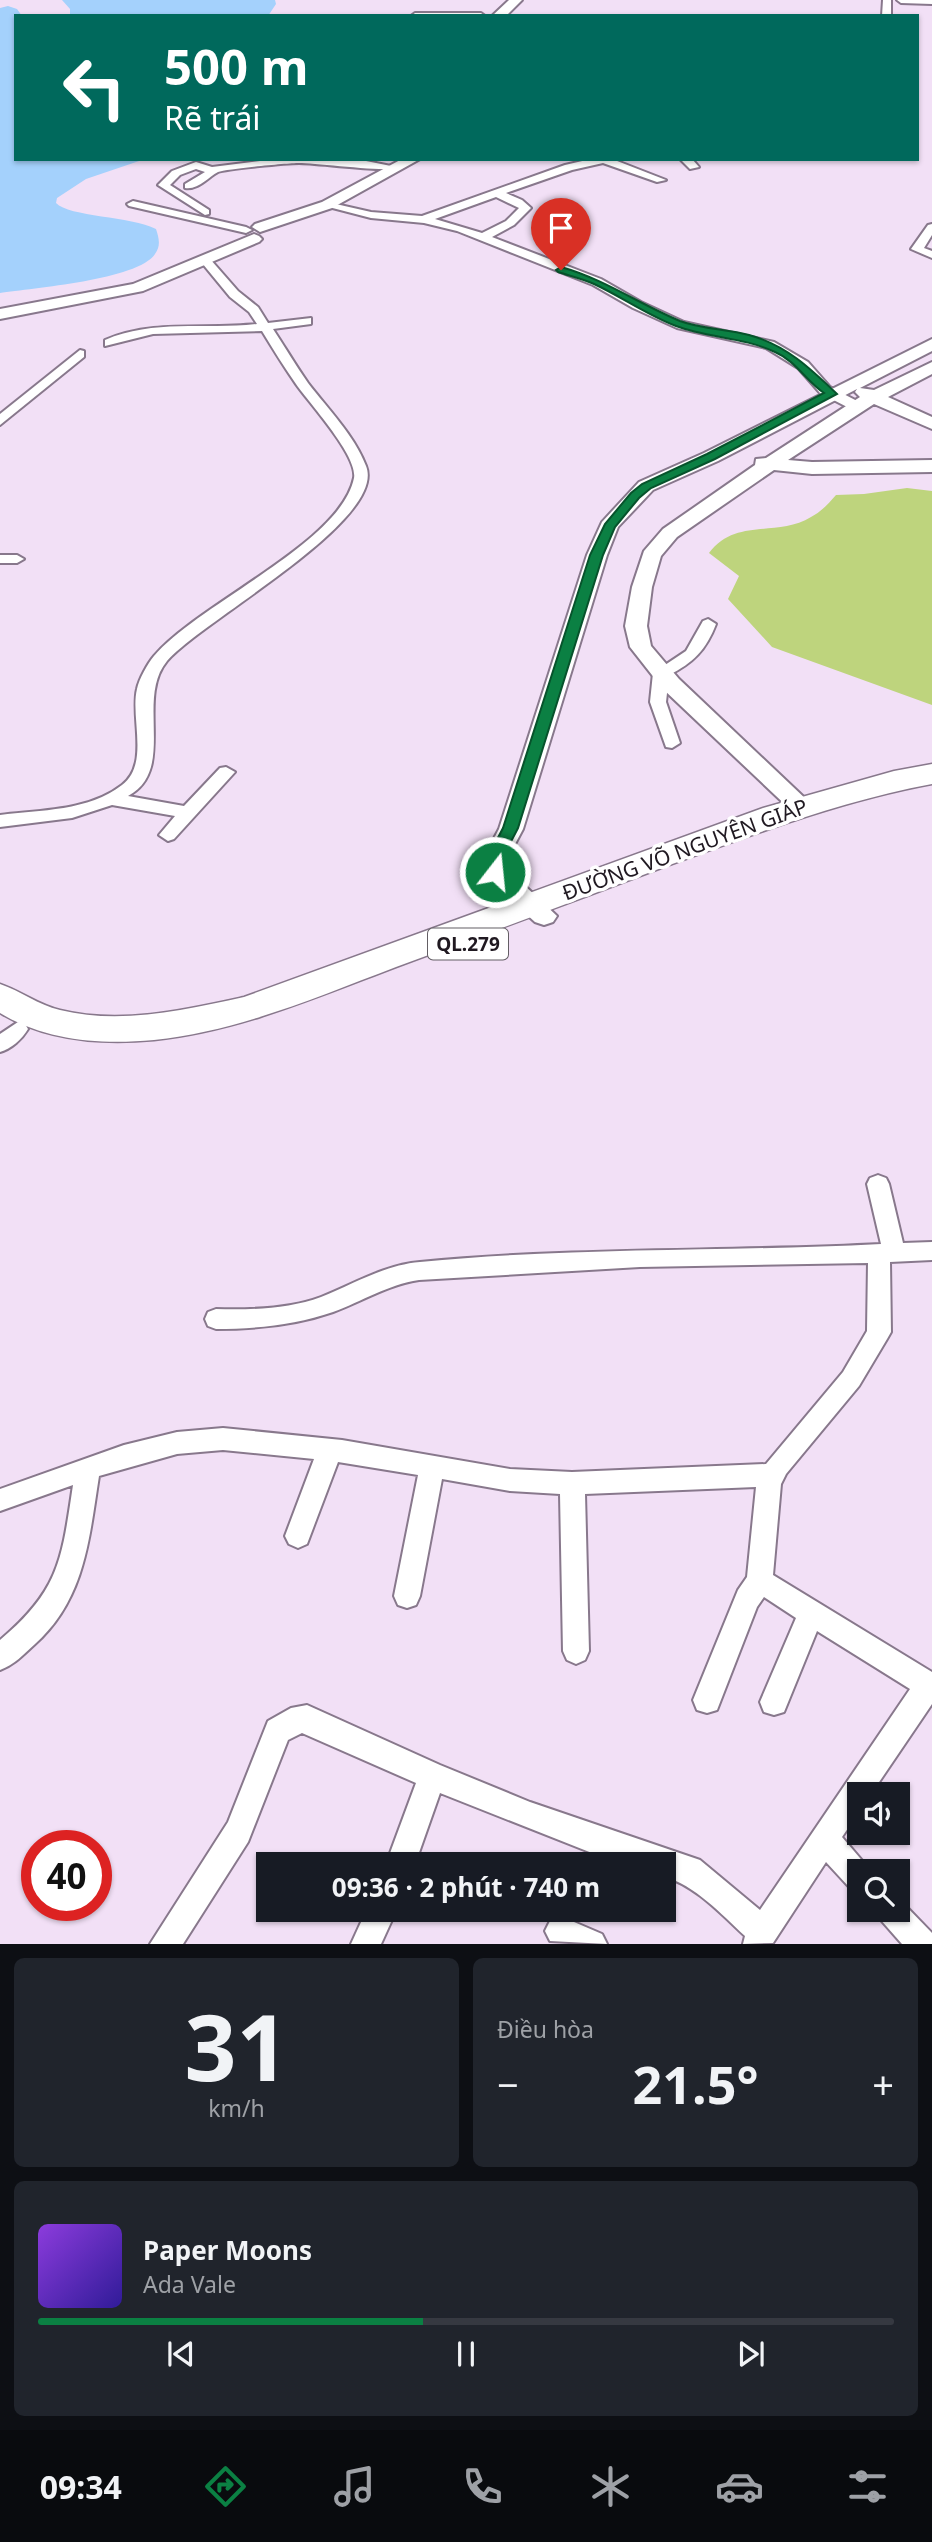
<!DOCTYPE html>
<html lang="vi">
<meta charset="utf-8">
<style>
body{margin:0;font-family:"Noto Sans",sans-serif;background:#20242c;color:#f1f3f6;height:100vh;display:flex;flex-direction:column;font-size:26px;white-space:nowrap}
*{box-sizing:border-box;margin:0}
p{font-size:23px;color:#9ea1a6}
.icon{flex:none;width:38px;height:38px;fill:none;stroke:currentColor;stroke-width:2;stroke-linecap:round;stroke-linejoin:round}
.map{position:relative;height:1944px;overflow:hidden}
.details{display:flex;flex-direction:column;gap:14px;padding:14px;background:#0d0f14;flex:1}
.details>*{flex:none}
.banner{position:absolute;left:14px;top:14px;width:905px;height:147px;border-radius:0px;box-shadow:0 2px 5px #0004;background:#00695c;color:#fff;overflow:hidden}
.tools{position:absolute;left:847px;top:1782px;display:grid;gap:14px}
.tools a{display:grid;place-items:center;width:63px;height:63px;border-radius:0px;background:#171b24;box-shadow:0 2px 5px #0004;font-size:35px}
.speed{position:absolute;left:21px;top:1830px;display:flex;gap:14px;font-size:35px;font-weight:700;text-align:center}
.speed>*{display:grid;place-content:center;width:91px;height:91px;border-radius:50%;background:#171b24;box-shadow:0 2px 5px #0004;line-height:1}
.speed .limit{border:10px solid #d22;background:#fff;color:#111}
.pin{position:absolute;display:grid;place-items:center;width:60px;height:60px;color:#fff;margin:-72px -30px;border-radius:50% 50% 50% 0;rotate:-45deg;box-shadow:0 0 7px #0007}
.pin .icon{rotate:45deg}
.me{position:absolute;width:77px;margin:-38px;rotate:16deg;stroke-linejoin:round;filter:drop-shadow(0 0 5px #0008)}
.turn{display:flex;align-items:center;gap:24px;height:147px;padding:0 35px;font-size:32px}
.turn .icon{width:91px;height:91px;stroke-width:2.5}
.turn b{display:block;font-size:49px;line-height:60px}
.big{font-size:52px;font-weight:700;line-height:1.1}
.details .widget{flex:1;display:flex;flex-direction:column;justify-content:center;gap:10px;min-width:0;padding:0 24px;border-radius:10px;background:#20242c}
.details .dial{align-items:center;gap:0}
.dial b{font-size:91px;line-height:1}
.song{display:flex;align-items:center;gap:21px}
.cover{width:84px;height:84px;border-radius:10px;background:linear-gradient(135deg,hsl(270 70% 55%),hsl(250 70% 35%))}
.played{height:7px;border-radius:4px;background:linear-gradient(90deg,#0b8043 45%,#363941 45%)}
.keys{display:flex;justify-content:space-around;direction:ltr}
.heat{display:flex;justify-content:space-between;align-items:center;font-size:38px;direction:ltr}
.details .tiles{flex:1;display:grid;gap:14px;grid-template-columns:1fr 1fr}
.widget:last-child{grid-column:span 2}
.trip{position:absolute;left:256px;top:1852px;width:420px;height:70px;border-radius:0px;background:#171b24;box-shadow:0 2px 5px #0004;font-weight:700;line-height:70px;text-align:center}
.tabs{display:flex;height:112px;justify-content:space-around;align-items:center;background:#090b0e;color:#9ea1a6}
.tabs .icon{width:49px;height:49px}
.tabs .active{color:#0b8043}
.tabs b{font-size:32px;color:#f1f3f6}
.map>svg:first-child{display:block}
</style>
<div class="map">
<svg width="932" height="1944" viewBox="0 0 932 1944">
<rect width="100%" height="100%" fill="#f2e0f6"/>
<path fill="#bed47d" d="M907,488L932,491V705L772,647L728,599L739,576L709,553C736,517 777,538 811,517C821,512 829,503 836,495L864,494Z"/>
<g fill="#a4d1fc">
<path d="M62,0H275L276,4L268,16H70V9Z"/>
<path d="M8,6L17,9L22,16H16V159H145L86,179L57,198L56,203C69,217 131,216 156,229C159,238 161,246 155,254C138,280 32,288 0,293V8Z"/>
</g>
<g fill="none" stroke-linecap="round" stroke-linejoin="round">
<defs>
<g id="street">
<path d="M883,0H891V16H882Z"/>
<path d="M897,0H932V4L901,3Z"/>
<path d="M415,13H481L485,16H411Z"/>
<path d="M276,159L361,160L401,168C395,173 315,163 299,163C287,163 226,169 218,172C208,177 199,190 185,188V184L205,172L196,169L180,175L170,185L209,210V214L205,215L158,185L172,171L196,162L212,167Z"/>
<path d="M591,159H612L666,180L657,182L603,163L572,170L506,193L522,200L531,208L514,225L492,237L601,279L641,302L684,322L774,342L808,362L830,387L861,403V409H851L820,393L798,368L766,348L677,328L633,308L593,285L457,231L424,223L371,218L321,205L327,202L371,212L422,216L565,165ZM496,197L519,208L506,221L482,233L435,219Z"/>
<path d="M680,159H692L699,167L690,169Z"/>
<path d="M133,201L246,227L252,230L246,233L129,206L127,204Z"/>
<path d="M932,224V235L924,248L932,251V258L911,249L928,225Z"/>
<path d="M202,259H210L238,291L258,307L268,323L311,318V324L273,329C285,347 296,366 308,383C328,409 354,435 366,466C388,520 201,621 167,661C135,699 177,770 128,796L184,806L220,768L226,767L235,772L174,839L168,841L159,835L175,816L112,805L72,818L0,827V815C40,810 89,811 122,785C150,764 130,717 137,689C139,679 148,663 154,656C199,603 341,543 354,478C358,456 310,404 296,384C284,367 273,349 262,331L153,334L105,346V340C154,319 205,330 257,324L249,312L230,297L202,263Z"/>
<path d="M80,350L84,351V357L0,425V414Z"/>
<path d="M0,555H17L24,559L17,563H0Z"/>
<path d="M708,619L716,624C706,650 693,663 669,675L666,702L680,743L672,748L666,747L650,702L653,673L686,651L703,621Z"/>
<path d="M18,1022L25,1024L28,1029C22,1039 11,1049 0,1052V1034Z"/>
<path d="M878,1175L886,1178L889,1184L903,1243L932,1242V1260L890,1262L891,1332L887,1339L859,1386L786,1474L781,1484L773,1575L932,1672V1704L871,1794H859V1812L842,1837L871,1871H859V1891L849,1887L826,1862L773,1943L743,1944L745,1936C720,1913 696,1886 663,1876V1864H624L597,1855L440,1793L415,1864H386L416,1783L302,1733L288,1740L248,1842L183,1944H150L228,1822L268,1721L291,1708L307,1705L440,1765L530,1802L700,1860L760,1910L910,1689L817,1631L784,1712L774,1715L764,1712L760,1702L796,1618L764,1597L757,1607L717,1710L707,1713L697,1710L693,1700L738,1590L747,1577L756,1487L585,1494L589,1651L585,1660L576,1664L567,1660L563,1651L560,1494L510,1491L442,1479L420,1596L416,1605L407,1608L398,1605L394,1596L418,1475L338,1462L307,1544L298,1548L289,1544L285,1536L314,1459L223,1450L177,1454L99,1476C89,1539 85,1599 35,1644C24,1654 14,1665 0,1670V1640C60,1590 62,1558 73,1485L0,1511V1489L124,1445L177,1432L223,1428L342,1440L510,1469L572,1472L766,1464L843,1372L867,1331L868,1263L640,1267L419,1280C387,1285 363,1301 333,1312C296,1325 255,1329 216,1329L208,1326L205,1319L208,1312L216,1309C250,1310 289,1309 321,1297C354,1284 384,1265 420,1262C573,1247 727,1252 881,1244L867,1184L870,1178Z"/>
<path d="M898,1898L932,1933V1944H902L880,1919L875,1909H898Z"/>
<path d="M367,1909H397L381,1944H351Z"/>
<path d="M560,1916L602,1934L607,1944L550,1941L545,1931L550,1921Z"/>
</g>
<g id="secondary">
<path d="M509,0H522L506,16H492Z"/>
<path d="M402,159H420L332,208L260,232L252,227L255,224L322,202Z"/>
<path d="M254,234L259,236L262,239L259,242L143,291L0,319V309L133,284Z"/>
<path d="M932,339V351L860,388L874,390L932,362V374L888,397L932,417V429L874,404L788,460L812,462L932,460V472L812,474L774,470L677,537L661,556L652,587L647,626L651,646L679,679L809,802L813,807L809,812L801,815L793,812L663,689L630,647L625,626L632,587L644,551L663,529L755,465L756,459L766,458L860,397L855,392L857,389L718,461L653,490L618,527L607,555L523,829L506,861L507,869L557,916L553,922L544,925L535,922L486,878L482,861L499,829L587,555L602,522L639,482L704,453Z"/>
</g>
<path id="highway" d="M932,764V784C840,801 752,835 664,867C575,901 486,934 396,967C317,997 239,1031 154,1040C101,1045 46,1041 0,1013V984C21,991 38,1005 60,1010C120,1025 185,1010 244,997L763,808L894,771Z"/>
</defs>
<use href="#street" stroke="#88788c" stroke-width="4"/>
<use href="#secondary" stroke="#88788c" stroke-width="4"/>
<use href="#highway" stroke="#88788c" stroke-width="3"/>
<use href="#street" fill="#fff" fill-rule="evenodd"/>
<use href="#secondary" fill="#fff" fill-rule="evenodd"/>
<use href="#highway" fill="#fff" fill-rule="evenodd"/>
</g>
<path fill="#0b8043" stroke="#07532c" stroke-width="2" d="M561,267C604,279 639,304 680,321C701,329 726,329 749,335C786,345 810,368 837,394L715,459L651,488L639,498L615,527L603,555L518,828L501,861L503,872L495,877L488,872L486,861L503,828L590,555L605,524L631,493L642,484L707,454L824,393C806,381 796,361 775,352C743,337 708,338 676,326C647,315 622,297 594,284C583,279 570,276 558,272L556,270Z"/>
<g text-anchor="middle" stroke-width="7" stroke-linejoin="round" paint-order="stroke">
<rect fill="#fff" stroke="#635e64" stroke-width="2" x="428" y="928.5" width="80" height="31" rx="5"/>
<g font-size="19" font-weight="bold" fill="#201921">
<text x="468" y="951">QL.279</text>
</g>
<g font-size="21" fill="#201921" stroke="#fff">
<text transform="translate(685 850) rotate(-20)" y="7">ĐƯỜNG VÕ NGUYÊN GIÁP</text>
</g>
</g>
</svg>
<div class="tools">
<a><svg class="icon" aria-label="sound" viewBox="0 0 24 24"><path d="M4 9h4l5-4v14l-5-4H4zM17 9q2 3 0 6"/></svg></a>
<a><svg class="icon" aria-label="search" viewBox="0 0 24 24"><circle cx="10" cy="10" r="6"/><path d="M15 15l6 6"/></svg></a>
</div>
<div class="speed"><div class="limit">40</div></div>
<div class="pin" style="left:561px;top:270px;background:#d93025"><svg class="icon" aria-label="arrive" viewBox="0 0 24 24"><path d="M6 21V4h12l-3 4 3 4H6"/></svg></div>
<svg class="me" style="left:495px;top:872px" viewBox="-20 -20 40 40"><circle r="17" fill="#0b8043" stroke="#fff" stroke-width="3"/><path d="M0-11L8 9 0 5-8 9z" fill="#fff"/></svg>
<div class="trip">09:36 · 2 phút · 740 m</div>
<div class="banner">
<div class="turn"><svg class="icon" aria-label="left" viewBox="0 0 24 24"><path d="M17 20v-9H6M10 6l-5 5 5 5"/></svg><div><b>500 m</b>Rẽ trái</div></div>
</div>
</div>
<section class="details">
<div class="tiles">
<div class="widget dial"><b>31</b><p>km/h</p></div>
<div class="widget"><p>Điều hòa</p>
<div class="heat"><a>−</a><b class="big">21.5°</b><a>+</a></div>
</div>
<div class="widget">
<div class="song"><i class="cover"></i><div><b>Paper Moons</b><p>Ada Vale</p></div></div>
<div class="played"></div>
<div class="keys"><svg class="icon" aria-label="previous" viewBox="0 0 24 24"><path d="M18 5L8 12l10 7zM5 5v14"/></svg><svg class="icon" aria-label="pause" viewBox="0 0 24 24"><path d="M8 5v14M16 5v14"/></svg><svg class="icon" aria-label="next" viewBox="0 0 24 24"><path d="M6 5l10 7-10 7zM19 5v14"/></svg></div>
</div>
</div>
</section>
<nav class="tabs">
<b>09:34</b>
<svg class="icon active" aria-label="directions" viewBox="0 0 24 24"><path d="M12 3l9 9-9 9-9-9zM9 14v-3h6M13 9l2 2-2 2"/></svg>
<svg class="icon" aria-label="music" viewBox="0 0 24 24"><path d="M9 18V5l10-2v13"/><circle cx="6" cy="18" r="3"/><circle cx="16" cy="16" r="3"/></svg>
<svg class="icon" aria-label="phone" viewBox="0 0 24 24"><path d="M5 4h4l2 5-3 2q2 4 5 5l2-3 5 2v4C11 20 4 13 5 4z"/></svg>
<svg class="icon" aria-label="climate" viewBox="0 0 24 24"><path d="M12 3v18M4 7l16 10M4 17L20 7"/></svg>
<svg class="icon" aria-label="car" viewBox="0 0 24 24"><path d="M5 17H2v-5l4-1 3-4h7l3 4 3 1v5h-3M9 17h6M6 11h13"/><circle cx="7" cy="17" r="2"/><circle cx="17" cy="17" r="2"/></svg>
<svg class="icon" aria-label="filters" viewBox="0 0 24 24"><path d="M4 7h16M4 17h16"/><circle cx="9" cy="7" r="2"/><circle cx="15" cy="17" r="2"/></svg>
</nav>
